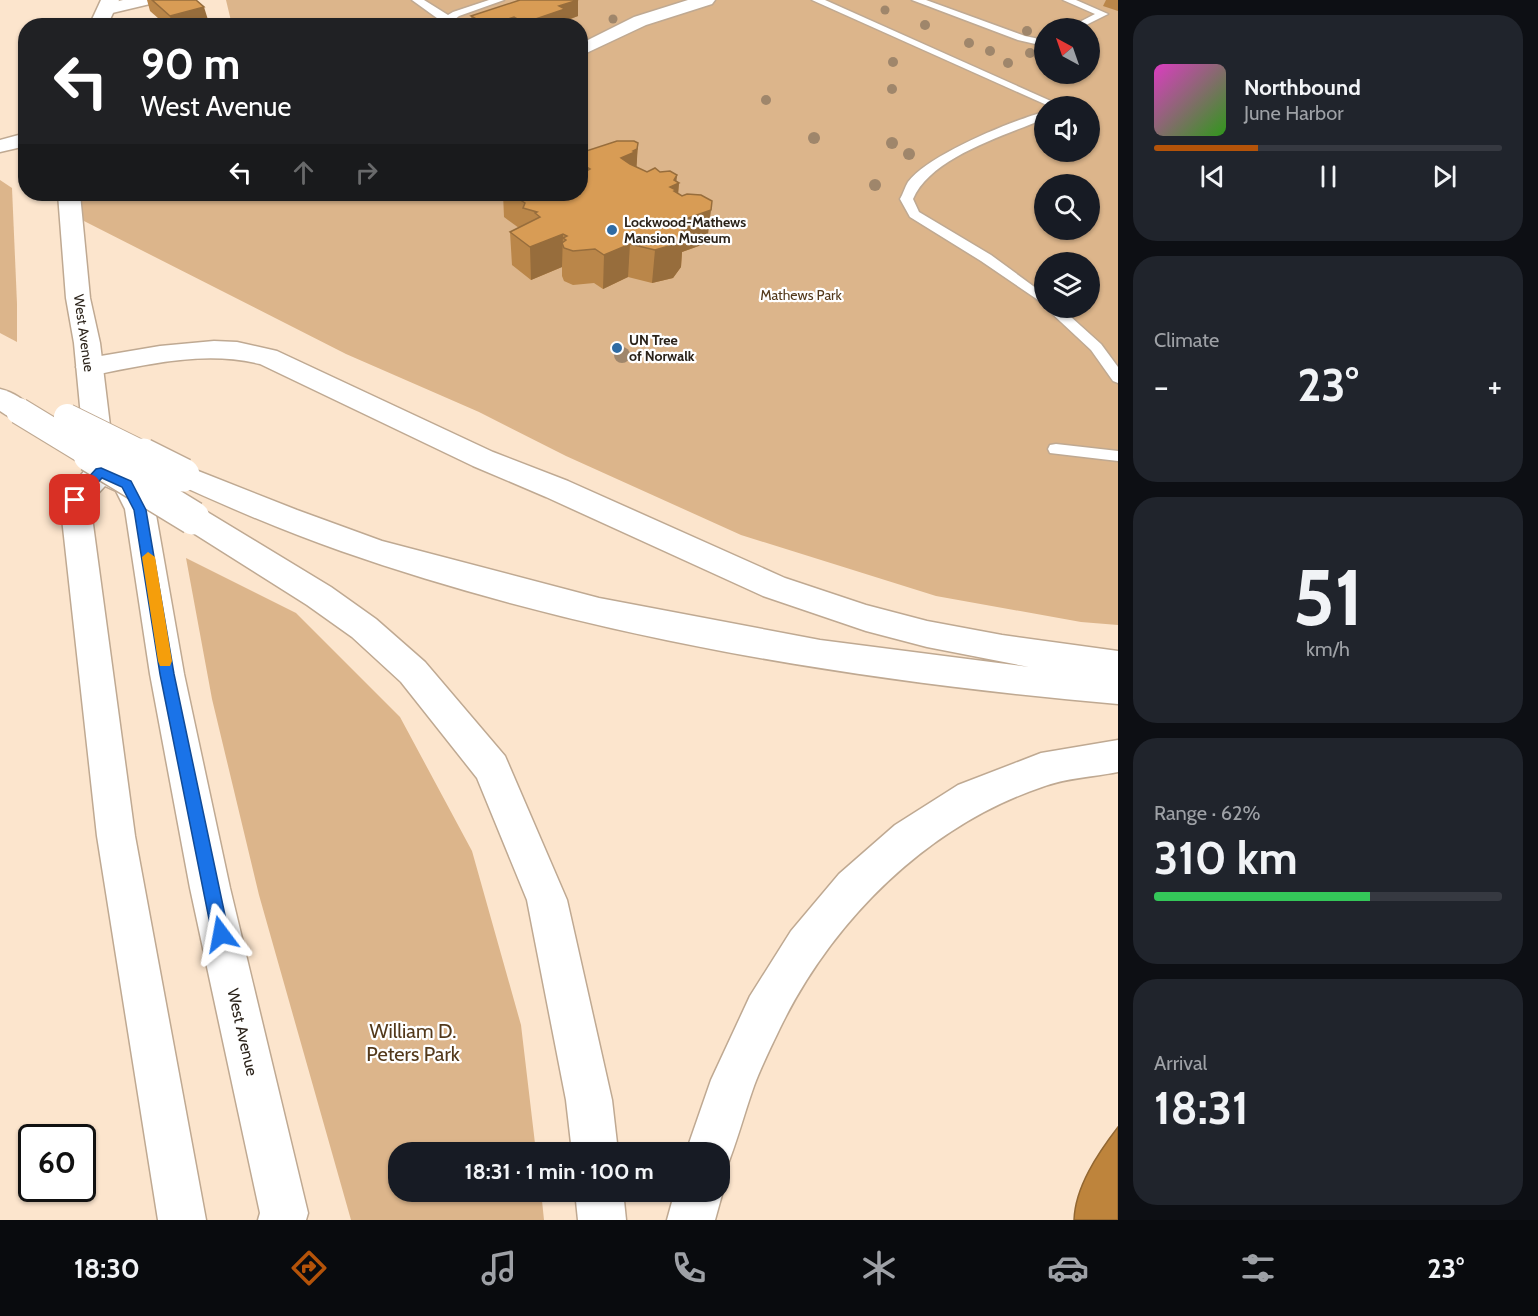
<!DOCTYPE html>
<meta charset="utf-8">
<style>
body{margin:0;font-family:Cabin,sans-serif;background:#20242c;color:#f1f3f6;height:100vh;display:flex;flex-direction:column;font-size:22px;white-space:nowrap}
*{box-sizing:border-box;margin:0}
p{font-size:20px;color:#9ea1a6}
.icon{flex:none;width:33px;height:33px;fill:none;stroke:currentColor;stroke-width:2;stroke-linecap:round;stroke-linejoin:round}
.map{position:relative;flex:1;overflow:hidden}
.sheet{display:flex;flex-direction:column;gap:15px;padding:15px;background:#0d0f14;width:420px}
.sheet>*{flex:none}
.top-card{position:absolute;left:18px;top:18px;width:570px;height:183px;border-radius:24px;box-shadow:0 2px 4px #0004;background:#202124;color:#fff;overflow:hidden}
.needle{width:39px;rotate:320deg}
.fabs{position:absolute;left:1034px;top:18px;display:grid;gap:12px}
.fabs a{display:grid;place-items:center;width:66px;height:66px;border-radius:50%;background:#171b24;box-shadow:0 2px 4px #0004;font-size:30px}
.speed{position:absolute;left:18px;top:1124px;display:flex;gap:12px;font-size:30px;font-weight:700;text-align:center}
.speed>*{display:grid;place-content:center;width:78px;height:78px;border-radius:50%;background:#171b24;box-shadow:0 2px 4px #0004;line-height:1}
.speed .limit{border:3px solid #111;border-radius:9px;background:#fff;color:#111}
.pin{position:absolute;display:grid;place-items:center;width:51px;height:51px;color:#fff;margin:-26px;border-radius:12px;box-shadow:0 3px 9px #0006}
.me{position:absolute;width:66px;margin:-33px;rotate:347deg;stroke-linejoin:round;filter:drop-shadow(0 0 4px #0008)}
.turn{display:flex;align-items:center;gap:21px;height:126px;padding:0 24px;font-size:27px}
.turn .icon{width:78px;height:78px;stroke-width:2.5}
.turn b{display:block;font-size:42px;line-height:51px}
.lanes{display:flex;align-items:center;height:57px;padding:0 24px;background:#0003;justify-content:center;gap:30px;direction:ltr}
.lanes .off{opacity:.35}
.big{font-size:45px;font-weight:700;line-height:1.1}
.sheet .widget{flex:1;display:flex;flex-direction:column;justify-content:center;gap:9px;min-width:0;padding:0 21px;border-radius:24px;background:#20242c}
.sheet .dial{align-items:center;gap:0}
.dial b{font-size:78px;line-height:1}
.song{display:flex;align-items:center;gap:18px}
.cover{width:72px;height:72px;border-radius:9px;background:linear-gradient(135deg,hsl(310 70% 55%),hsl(110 70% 35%))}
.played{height:6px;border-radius:3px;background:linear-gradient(90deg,#b45309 30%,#363941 30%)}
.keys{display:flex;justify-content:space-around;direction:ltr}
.heat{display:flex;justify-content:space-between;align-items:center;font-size:33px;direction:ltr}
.charge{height:9px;border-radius:4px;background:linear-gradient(90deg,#34c759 62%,#363941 0)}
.trip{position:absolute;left:388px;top:1142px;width:342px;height:60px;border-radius:24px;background:#171b24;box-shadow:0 2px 4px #0004;font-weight:700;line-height:60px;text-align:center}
.tabs{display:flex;height:96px;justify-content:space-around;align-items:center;background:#090b0e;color:#9ea1a6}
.tabs .icon{width:42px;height:42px}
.tabs .current{color:#b45309}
.tabs b{font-size:27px;color:#f1f3f6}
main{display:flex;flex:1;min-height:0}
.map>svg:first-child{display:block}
</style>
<main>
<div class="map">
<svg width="1118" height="1220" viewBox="0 0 1118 1220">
<rect width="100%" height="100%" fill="#fce5cd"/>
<g fill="#dcb58b" fill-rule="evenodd">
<path d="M226,0H1118V625L1081,622L936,596L741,535L566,456L479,412L346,354L82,220V194H580V26L212,25L231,21ZM1044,28H1089V74H1044ZM1044,106H1089V152H1044ZM1044,184H1089V230H1044ZM1044,262H1089V308H1044Z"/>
<path d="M0,180L12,188L17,304V342L0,333Z"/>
<path d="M186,558L296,613L400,717L472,851L521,1025L536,1152H399V1191H541L544,1220H351L259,895L212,699Z"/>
</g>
<path fill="#be843c" stroke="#926732" stroke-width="1.5" d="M1118,1127V1220H1074C1075,1187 1098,1153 1118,1127Z"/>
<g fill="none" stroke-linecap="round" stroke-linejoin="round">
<defs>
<g id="service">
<path d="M412,0H424L448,15L453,12L489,0H504L459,16L454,20L459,26H448Z"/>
<path d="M812,0H825L1062,106H1049Z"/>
<path d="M912,0H926L1025,36L1044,40V46L1018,40Z"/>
<path d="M1063,0H1076L1108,14L1080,28H1068L1095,14Z"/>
<path d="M1044,112V119C1004,136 931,157 913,199L919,212L991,255L1044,294V304L981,261L910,217L900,199C903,194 905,187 908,182C928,155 1011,121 1044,112Z"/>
<path d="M1046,308H1061L1101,344L1118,367V383L1113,381L1091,350Z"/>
<path d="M1056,444L1118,451V461L1050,453L1048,449L1050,445Z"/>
</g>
<path id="minor" d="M688,0H715L712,4L646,25L580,56V44L634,17Z"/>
<path id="secondary" d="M123,0H153L150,4L108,14L102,13L99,9L102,5Z"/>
<g id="primary">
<path d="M101,0H119L107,26H89Z"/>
<path d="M26,133V146L0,152V140Z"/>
<path d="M58,194H80L90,298L100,343L115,467L138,477L155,509L184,674L230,888L308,1213L306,1220H258L260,1213L190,888L150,674L125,509L116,491L105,486L90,502L135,836L206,1220H158L97,836L60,500L86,469L74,343L66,298Z"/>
</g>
<g id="motorway">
<path d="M214,341L237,342L277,351L493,452L568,481L785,578L866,605L927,621L1002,635L1118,651V704C855,681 590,638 341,551C283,531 228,507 173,482L168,475L173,468L183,465L297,510L382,541L599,598L820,640L1029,667L927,647L866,631L763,596L546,497L473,466L260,364C203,350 146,365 89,376L80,373L76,367L80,361L89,358L160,346Z"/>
<path d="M0,389C13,392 26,400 33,411L29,418C17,421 10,418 0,411Z"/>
<path d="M193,507L204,510L331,587L376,619L425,662L505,756L567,900L612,1100L618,1152H572L566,1100L527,900L477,778L401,682L352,637L307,605L182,526L178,518L182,510Z"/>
<path d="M1118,740V772C1093,777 1065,778 1042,787C927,826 833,920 780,1028C771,1047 761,1067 754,1086C744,1114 737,1142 726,1169L720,1171V1152H686L711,1080L750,996L791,931L839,874L895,825L958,785L1041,753Z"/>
<path d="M720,1184L723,1191L715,1220H667L675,1191H720Z"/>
<path d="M575,1191H623L626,1220H578Z"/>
</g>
</defs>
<use href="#service" stroke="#bfa992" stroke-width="3"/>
<use href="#minor" stroke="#bfa992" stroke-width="3"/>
<use href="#secondary" stroke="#bfa992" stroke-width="3"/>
<use href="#primary" stroke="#bfa992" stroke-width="3"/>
<use href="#motorway" stroke="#bfa992" stroke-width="3"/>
<use href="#service" fill="#fff" fill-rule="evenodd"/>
<use href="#minor" fill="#fff" fill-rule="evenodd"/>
<use href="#secondary" fill="#fff" fill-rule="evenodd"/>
<use href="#primary" fill="#fff" fill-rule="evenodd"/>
<use href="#motorway" fill="#fff" fill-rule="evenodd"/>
<defs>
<g id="motorway-bridge-far1">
<path d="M19,411L93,456"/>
<path d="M67,417L146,456"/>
</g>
<g id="motorway-bridge">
<path d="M90,455L193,518"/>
<path d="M143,455L183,475"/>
</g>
</defs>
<use href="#motorway-bridge-far1" stroke="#bfa992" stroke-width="28" stroke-linecap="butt"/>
<use href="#motorway-bridge" stroke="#bfa992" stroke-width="36" stroke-linecap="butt"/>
<use href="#motorway-bridge-far1" stroke="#fff" stroke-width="26"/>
<use href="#motorway-bridge" stroke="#fff" stroke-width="33"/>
</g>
<g fill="#9f866b">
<circle cx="885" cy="10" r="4.5"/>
<circle cx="613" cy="19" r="4.5"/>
<circle cx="925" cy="25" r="5"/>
<circle cx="1027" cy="31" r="5"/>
<circle cx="969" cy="43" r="5"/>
<circle cx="990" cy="51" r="5"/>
<circle cx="1030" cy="53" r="5"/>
<circle cx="893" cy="62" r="5"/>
<circle cx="1008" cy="63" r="5"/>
<circle cx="892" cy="89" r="5"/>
<circle cx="766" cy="100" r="5"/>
<circle cx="814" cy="138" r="6"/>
<circle cx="892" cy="143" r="6"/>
<circle cx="909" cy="154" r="6"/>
<circle cx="875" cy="185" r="6"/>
<circle cx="622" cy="355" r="8"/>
</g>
<g fill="#ba8649">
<path d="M147,0H196L209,23L200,26H167L150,11Z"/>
<path d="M578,0V16L565,21V26H472L471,16Z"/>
<path d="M1106,0H1118V11L1103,6Z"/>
<path d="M638,143L636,167L647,172H660L677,175L676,181L679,183L678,194L707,243L682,252L681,267L673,278L652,283L628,277L603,289L594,283L573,285L564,281L562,276V267L531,280L512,265L510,232L519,228L504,217L503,194H580V153Z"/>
</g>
<g fill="#976d3c">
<path d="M578,0V16L565,21V26H524V23L559,6Z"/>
<path d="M204,7L209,23L200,26H172L170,16Z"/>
<path d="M514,17V26H490Z"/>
<path d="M638,143L636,176L621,158Z"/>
<path d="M677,175L676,184L679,183L676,216L670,187Z"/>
<path d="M711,210L707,243L682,252L681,267L673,278L652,283L655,250L677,222Z"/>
<path d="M563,234L562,267L531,280L530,247Z"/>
<path d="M630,244L628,277L603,289L604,255Z"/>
</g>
<g fill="#d89c55" stroke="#976d3c" stroke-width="1.5">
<path d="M152,0H196L204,7L170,16Z"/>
<path d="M520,0H578L559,6L565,9L524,23L514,17L488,26L471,16Z"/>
<path d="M617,141H634L638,143L637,149L633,151L635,152L621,158L630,164L647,172L655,168L660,172L670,171L677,175L674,180L679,183L670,187L676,190L674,191L682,196L687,194L701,195L712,201L711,210L677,222L684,234L676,244L655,250L630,244L604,255L595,249L573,251L564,248L562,243L566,240L563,238L567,236L563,234L530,247L510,232L540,217L535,213L537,212L523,208L525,203L519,199L523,198L516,194H580V169L585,172L590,169L580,163V153Z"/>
</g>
<path fill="#1a73e8" stroke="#114b97" stroke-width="1.5" d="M101,468L131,481L146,510L174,674L229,934L227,940L221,943L215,940L212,934L160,674L134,510L122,487L102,478L79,503H70L68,500L96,469Z"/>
<path fill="#f59e0b" d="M148,552L155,557L172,661L170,666H160L158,661L142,557Z"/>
<g fill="#2f6ba3" stroke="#fff" stroke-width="2">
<circle cx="612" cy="230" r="6"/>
<circle cx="617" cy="348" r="6"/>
</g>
<g text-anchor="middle" stroke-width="4.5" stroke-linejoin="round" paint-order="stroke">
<g font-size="14" font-weight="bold" fill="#2b231a" stroke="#fff" text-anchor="start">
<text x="624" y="227">Lockwood-Mathews<tspan x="624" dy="16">Mansion Museum</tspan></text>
<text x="629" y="345">UN Tree<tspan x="629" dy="16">of Norwalk</tspan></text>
</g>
<g font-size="14" fill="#53391b" stroke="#fff">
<text x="801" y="300">Mathews Park</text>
</g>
<g font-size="14" fill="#2b231a" stroke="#fff">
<text transform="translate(84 333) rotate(82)" y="5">West Avenue</text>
</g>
<g font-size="16" fill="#2b231a" stroke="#fff">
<text transform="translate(243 1032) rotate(77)" y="6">West Avenue</text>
</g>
<g font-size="20" fill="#53391b" stroke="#fff">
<text x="413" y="1038">William D.<tspan x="413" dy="23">Peters Park</tspan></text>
</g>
</g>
</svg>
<div class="fabs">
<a><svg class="needle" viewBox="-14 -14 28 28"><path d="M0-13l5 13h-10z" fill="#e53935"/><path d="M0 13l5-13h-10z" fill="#9ea1a6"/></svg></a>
<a><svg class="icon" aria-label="sound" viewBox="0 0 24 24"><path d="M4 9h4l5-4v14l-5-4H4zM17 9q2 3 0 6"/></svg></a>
<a><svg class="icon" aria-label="search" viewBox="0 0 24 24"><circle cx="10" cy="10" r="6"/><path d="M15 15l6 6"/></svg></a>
<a><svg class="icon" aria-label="layers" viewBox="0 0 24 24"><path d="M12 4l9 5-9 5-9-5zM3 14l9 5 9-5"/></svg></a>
</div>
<div class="speed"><div class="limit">60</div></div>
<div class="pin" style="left:75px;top:500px;background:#d93025"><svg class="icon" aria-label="arrive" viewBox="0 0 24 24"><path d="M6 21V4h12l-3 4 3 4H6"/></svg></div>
<svg class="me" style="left:221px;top:934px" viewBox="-20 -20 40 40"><path d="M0-17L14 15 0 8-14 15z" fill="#1a73e8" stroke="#fff" stroke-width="4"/></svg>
<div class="trip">18:31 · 1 min · 100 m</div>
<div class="top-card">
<div class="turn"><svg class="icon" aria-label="left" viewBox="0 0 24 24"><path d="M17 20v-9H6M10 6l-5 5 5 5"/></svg><div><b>90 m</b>West Avenue</div></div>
<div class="lanes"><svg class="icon" aria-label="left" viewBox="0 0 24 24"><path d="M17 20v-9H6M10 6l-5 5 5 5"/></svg><svg class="icon off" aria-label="ahead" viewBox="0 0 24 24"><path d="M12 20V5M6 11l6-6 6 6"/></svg><svg class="icon off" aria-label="right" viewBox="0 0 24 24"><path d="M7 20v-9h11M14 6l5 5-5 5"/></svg></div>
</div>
</div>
<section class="sheet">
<div class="widget">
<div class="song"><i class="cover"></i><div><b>Northbound</b><p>June Harbor</p></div></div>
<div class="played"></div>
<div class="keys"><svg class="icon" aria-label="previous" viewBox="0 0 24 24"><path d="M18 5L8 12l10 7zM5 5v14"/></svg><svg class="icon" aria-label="pause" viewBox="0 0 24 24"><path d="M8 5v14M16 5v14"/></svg><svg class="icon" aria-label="next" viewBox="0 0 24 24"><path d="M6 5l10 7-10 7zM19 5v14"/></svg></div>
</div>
<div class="widget"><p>Climate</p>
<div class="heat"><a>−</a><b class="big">23°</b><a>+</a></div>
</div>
<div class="widget dial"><b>51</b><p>km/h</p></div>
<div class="widget"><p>Range · 62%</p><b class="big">310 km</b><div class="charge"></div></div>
<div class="widget"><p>Arrival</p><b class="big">18:31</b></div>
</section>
</main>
<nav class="tabs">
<b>18:30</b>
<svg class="icon current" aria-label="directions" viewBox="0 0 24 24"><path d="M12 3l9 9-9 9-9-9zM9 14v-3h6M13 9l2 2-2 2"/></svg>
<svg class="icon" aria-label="music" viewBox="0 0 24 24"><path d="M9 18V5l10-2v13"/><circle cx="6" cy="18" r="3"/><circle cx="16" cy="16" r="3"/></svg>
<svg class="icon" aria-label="phone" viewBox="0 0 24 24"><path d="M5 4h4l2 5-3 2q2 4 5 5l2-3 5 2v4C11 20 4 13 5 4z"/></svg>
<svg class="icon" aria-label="climate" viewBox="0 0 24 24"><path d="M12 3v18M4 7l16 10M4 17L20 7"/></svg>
<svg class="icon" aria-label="car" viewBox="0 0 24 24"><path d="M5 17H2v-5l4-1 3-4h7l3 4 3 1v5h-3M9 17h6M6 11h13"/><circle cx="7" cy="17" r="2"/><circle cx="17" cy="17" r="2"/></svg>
<svg class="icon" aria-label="filters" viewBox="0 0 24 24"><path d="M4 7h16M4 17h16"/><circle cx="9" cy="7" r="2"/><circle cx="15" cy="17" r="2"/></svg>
<b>23°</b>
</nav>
